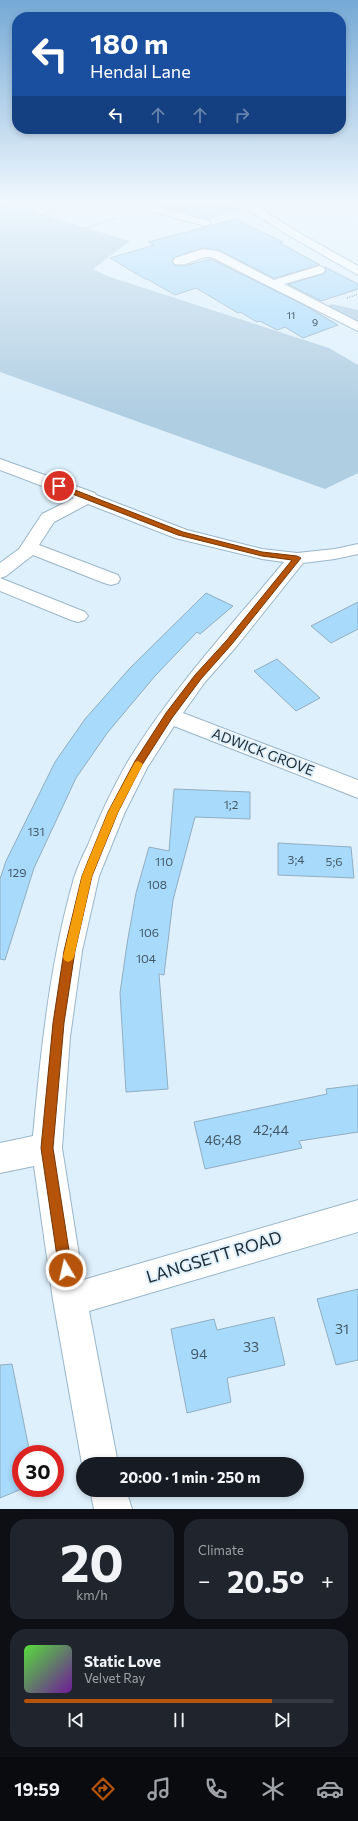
<!DOCTYPE html>
<meta charset="utf-8">
<style>
body{margin:0;font-family:Commissioner,sans-serif;background:#20242c;color:#f1f3f6;height:100vh;display:flex;flex-direction:column;font-size:15px;white-space:nowrap}
*{box-sizing:border-box;margin:0}
p{font-size:13px;color:#9ea1a6}
.icon{flex:none;width:22px;height:22px;fill:none;stroke:currentColor;stroke-width:2;stroke-linecap:round;stroke-linejoin:round}
.map{position:relative;height:1509px;overflow:hidden}
.details{display:flex;flex-direction:column;gap:10px;padding:10px;background:#0d0f14;flex:1}
.details>*{flex:none}
.top-card{position:absolute;left:12px;top:12px;width:334px;height:122px;border-radius:16px;box-shadow:0 2px 6px #0003;background:#1a4fa0;color:#fff;overflow:hidden}
.speed{position:absolute;left:12px;top:1445px;display:flex;gap:8px;font-size:20px;font-weight:700;text-align:center}
.speed>*{display:grid;place-content:center;width:52px;height:52px;border-radius:50%;background:#171b24;box-shadow:0 2px 6px #0003;line-height:1}
.speed .limit{border:6px solid #d22;background:#fff;color:#111}
.pin{position:absolute;display:grid;place-items:center;width:34px;height:34px;color:#fff;margin:-17px;border:2px solid #fff;border-radius:50%;box-shadow:0 1px 4px #0007}
.me{position:absolute;width:44px;margin:-22px;rotate:351deg;stroke-linejoin:round;filter:drop-shadow(0 0 3px #0008)}
.turn{display:flex;align-items:center;gap:14px;height:84px;padding:0 12px;font-size:18px}
.turn .icon{width:52px;height:52px;stroke-width:2.5}
.turn b{display:block;font-size:28px;line-height:34px}
.lanes{display:flex;align-items:center;height:38px;padding:0 12px;background:#0003;justify-content:center;gap:20px;direction:ltr}
.lanes .off{opacity:.35}
.big{font-size:30px;font-weight:700;line-height:1.1}
.details .tile{flex:1;display:flex;flex-direction:column;justify-content:center;gap:6px;min-width:0;padding:0 14px;border-radius:16px;background:#20242c}
.details .dial{align-items:center;gap:0}
.dial b{font-size:52px;line-height:1}
.song{display:flex;align-items:center;gap:12px}
.cover{width:48px;height:48px;border-radius:6px;background:linear-gradient(135deg,hsl(110 70% 55%),hsl(280 70% 35%))}
.played{height:4px;border-radius:2px;background:linear-gradient(90deg,#b45309 80%,#363941 80%)}
.keys{display:flex;justify-content:space-around;direction:ltr}
.heat{display:flex;justify-content:space-between;align-items:center;font-size:22px;direction:ltr}
.details .tiles{flex:1;display:grid;gap:10px;grid-template-columns:1fr 1fr}
.tile:last-child{grid-column:span 2}
.trip{position:absolute;left:76px;top:1457px;width:228px;height:40px;border-radius:20px;background:#171b24;box-shadow:0 2px 6px #0003;font-weight:700;line-height:40px;text-align:center}
.menu{display:flex;height:64px;justify-content:space-around;align-items:center;background:#090b0e;color:#9ea1a6}
.menu .icon{width:28px;height:28px}
.menu .active{color:#b45309}
.menu b{font-size:18px;color:#f1f3f6}
.map>svg:first-child{display:block}
</style>
<div class="map">
<svg width="358" height="1509" viewBox="0 0 358 1509">
<rect width="100%" height="100%" fill="#def0fc"/>
<g fill="#b0cee2">
<path d="M148,201H227L240,209L210,219L151,204Z"/>
<path d="M0,202L130,241L93,269L107,276L329,348L358,365V473L325,489L0,372Z"/>
<path d="M332,304L358,310V322L327,306Z"/>
</g>
<g fill="#a8dafb" stroke="#91aec1">
<path d="M235,219L283,242L280,243L320,265L274,278L219,250L203,248L175,257L172,260L174,265L184,266L211,259L306,306L338,325L303,338L285,327L277,330L260,321L257,322L240,312L238,313L196,288L175,295L147,279H145L110,258L154,245L148,242Z"/>
<path d="M325,267L358,284V289L321,301L288,284L323,274L326,271Z"/>
<path d="M206,593L233,606L200,634L197,632L155,676L108,732L76,778L34,868L5,960L0,959V879L6,861L55,762L85,719L130,668Z"/>
<path d="M358,602V629L331,643L311,626Z"/>
<path d="M277,659L298,678L320,698L296,711L254,671Z"/>
<path d="M174,789L250,792V819L195,817L173,900L164,975L159,974L168,1089L126,1092L120,993L127,944L136,893L149,847L169,851Z"/>
<path d="M278,843L351,847L354,878L278,875Z"/>
<path d="M358,1085V1132L299,1141L302,1148L205,1169L194,1122L327,1094L326,1089Z"/>
<path d="M358,1289V1360L336,1365L317,1299Z"/>
<path d="M274,1317L285,1365L227,1378L231,1402L187,1413L171,1329L214,1319L217,1330Z"/>
<path d="M12,1364L30,1454H21V1488H24L0,1498V1365Z"/>
</g>
<g fill="none" stroke-linecap="round" stroke-linejoin="round">
<defs>
<g id="minor">
<path d="M121,201H137L209,221L211,223L205,226L122,203Z"/>
<path d="M237,201H249L296,231L358,266V275L288,235L238,203Z"/>
<path d="M203,249L218,251L274,280L319,266L323,267L325,270L323,273L284,284L358,322V331L211,257C199,256 187,267 175,264L173,261L175,258Z"/>
<path d="M0,459L95,493L96,495L187,530L262,549L297,553L335,549L358,544V554L335,559L303,563L236,647L205,682L183,713L358,780V798L174,726L147,768L125,812L99,876L82,951L70,1037L62,1148L83,1280L358,1200V1232L89,1311L118,1464H83V1467L82,1464L53,1300L34,1166L0,1173V1143L33,1136C41,1049 50,962 74,878C78,866 83,855 88,845C100,815 114,785 130,758C174,687 231,626 284,562L262,559L175,538L88,504L54,522L39,545L118,575L120,579L118,583L111,585L104,583L33,555L6,576L0,578V563L19,549L42,514L74,498L0,470Z"/>
<path d="M0,578L85,612L88,616L85,620L78,622L71,620L0,591Z"/>
<path d="M90,1490H126L132,1509H94Z"/>
</g>
</defs>
<use href="#minor" stroke="#99b6c9" stroke-width="2"/>
<g stroke="#808f98" stroke-width="1.5" stroke-dasharray="1 1.5" stroke-linecap="butt">
<path d="M0,202L5,201"/>
<path d="M42,215L87,201"/>
<path d="M86,228L116,218"/>
<path d="M347,298L358,294"/>
</g>
<use href="#minor" fill="#fff" fill-rule="evenodd"/>
</g>
<linearGradient id="sky" x2="0" y2="1"><stop stop-color="#75a9d5"/><stop offset="0.49" stop-color="#f0f8fe"/><stop offset="1" stop-color="#f0f8fe" stop-opacity="0"/></linearGradient>
<rect width="358" height="412" fill="url(#sky)"/>
<path fill="#b45309" stroke="#753606" d="M57,485H62L183,532L262,552L297,556L301,558L232,644L201,679L172,718L142,765L118,812L92,876L75,951L64,1023L53,1148L72,1270L70,1275L66,1277L61,1275L59,1270L41,1148L53,1023L64,951L82,876L108,812L135,761L166,713L195,675L227,640L292,560L262,556L178,535L57,488Z"/>
<path fill="#f59e0b" d="M138,761L143,764L118,812L92,876L74,957L72,960L68,962L64,960L63,957L82,876L108,812L135,762Z"/>
<g text-anchor="middle" stroke-width="4" stroke-linejoin="round" paint-order="stroke">
<g font-size="10" fill="#435866">
<text x="291" y="319">11</text>
<text x="315" y="326">9</text>
</g>
<g font-size="12" fill="#435866">
<text x="231" y="809">1;2</text>
<text x="36" y="836">131</text>
<text x="296" y="864">3;4</text>
<text x="164" y="866">110</text>
<text x="334" y="866">5;6</text>
<text x="17" y="877">129</text>
<text x="157" y="889">108</text>
<text x="149" y="937">106</text>
<text x="146" y="963">104</text>
</g>
<g font-size="14" fill="#212d34" stroke="#def0fc">
<text transform="translate(263 752) rotate(21)" y="5">ADWICK GROVE</text>
</g>
<g font-size="14" fill="#435866">
<text x="271" y="1135">42;44</text>
<text x="223" y="1145">46;48</text>
<text x="342" y="1334">31</text>
<text x="251" y="1352">33</text>
<text x="199" y="1359">94</text>
</g>
<g font-size="17" fill="#212d34" stroke="#def0fc">
<text transform="translate(214 1257) rotate(-17)" y="6">LANGSETT ROAD</text>
</g>
</g>
</svg>
<div class="speed"><div class="limit">30</div></div>
<div class="pin" style="left:59px;top:486px;background:#d93025"><svg class="icon" aria-label="arrive" viewBox="0 0 24 24"><path d="M6 21V4h12l-3 4 3 4H6"/></svg></div>
<svg class="me" style="left:66px;top:1270px" viewBox="-20 -20 40 40"><circle r="17" fill="#b45309" stroke="#fff" stroke-width="3"/><path d="M0-11L8 9 0 5-8 9z" fill="#fff"/></svg>
<div class="trip">20:00 · 1 min · 250 m</div>
<div class="top-card">
<div class="turn"><svg class="icon" aria-label="left" viewBox="0 0 24 24"><path d="M17 20v-9H6M10 6l-5 5 5 5"/></svg><div><b>180 m</b>Hendal Lane</div></div>
<div class="lanes"><svg class="icon" aria-label="left" viewBox="0 0 24 24"><path d="M17 20v-9H6M10 6l-5 5 5 5"/></svg><svg class="icon off" aria-label="ahead" viewBox="0 0 24 24"><path d="M12 20V5M6 11l6-6 6 6"/></svg><svg class="icon off" aria-label="ahead" viewBox="0 0 24 24"><path d="M12 20V5M6 11l6-6 6 6"/></svg><svg class="icon off" aria-label="right" viewBox="0 0 24 24"><path d="M7 20v-9h11M14 6l5 5-5 5"/></svg></div>
</div>
</div>
<section class="details">
<div class="tiles">
<div class="tile dial"><b>20</b><p>km/h</p></div>
<div class="tile"><p>Climate</p>
<div class="heat"><a>−</a><b class="big">20.5°</b><a>+</a></div>
</div>
<div class="tile">
<div class="song"><i class="cover"></i><div><b>Static Love</b><p>Velvet Ray</p></div></div>
<div class="played"></div>
<div class="keys"><svg class="icon" aria-label="previous" viewBox="0 0 24 24"><path d="M18 5L8 12l10 7zM5 5v14"/></svg><svg class="icon" aria-label="pause" viewBox="0 0 24 24"><path d="M8 5v14M16 5v14"/></svg><svg class="icon" aria-label="next" viewBox="0 0 24 24"><path d="M6 5l10 7-10 7zM19 5v14"/></svg></div>
</div>
</div>
</section>
<nav class="menu">
<b>19:59</b>
<svg class="icon active" aria-label="directions" viewBox="0 0 24 24"><path d="M12 3l9 9-9 9-9-9zM9 14v-3h6M13 9l2 2-2 2"/></svg>
<svg class="icon" aria-label="music" viewBox="0 0 24 24"><path d="M9 18V5l10-2v13"/><circle cx="6" cy="18" r="3"/><circle cx="16" cy="16" r="3"/></svg>
<svg class="icon" aria-label="phone" viewBox="0 0 24 24"><path d="M5 4h4l2 5-3 2q2 4 5 5l2-3 5 2v4C11 20 4 13 5 4z"/></svg>
<svg class="icon" aria-label="climate" viewBox="0 0 24 24"><path d="M12 3v18M4 7l16 10M4 17L20 7"/></svg>
<svg class="icon" aria-label="car" viewBox="0 0 24 24"><path d="M5 17H2v-5l4-1 3-4h7l3 4 3 1v5h-3M9 17h6M6 11h13"/><circle cx="7" cy="17" r="2"/><circle cx="17" cy="17" r="2"/></svg>
</nav>
